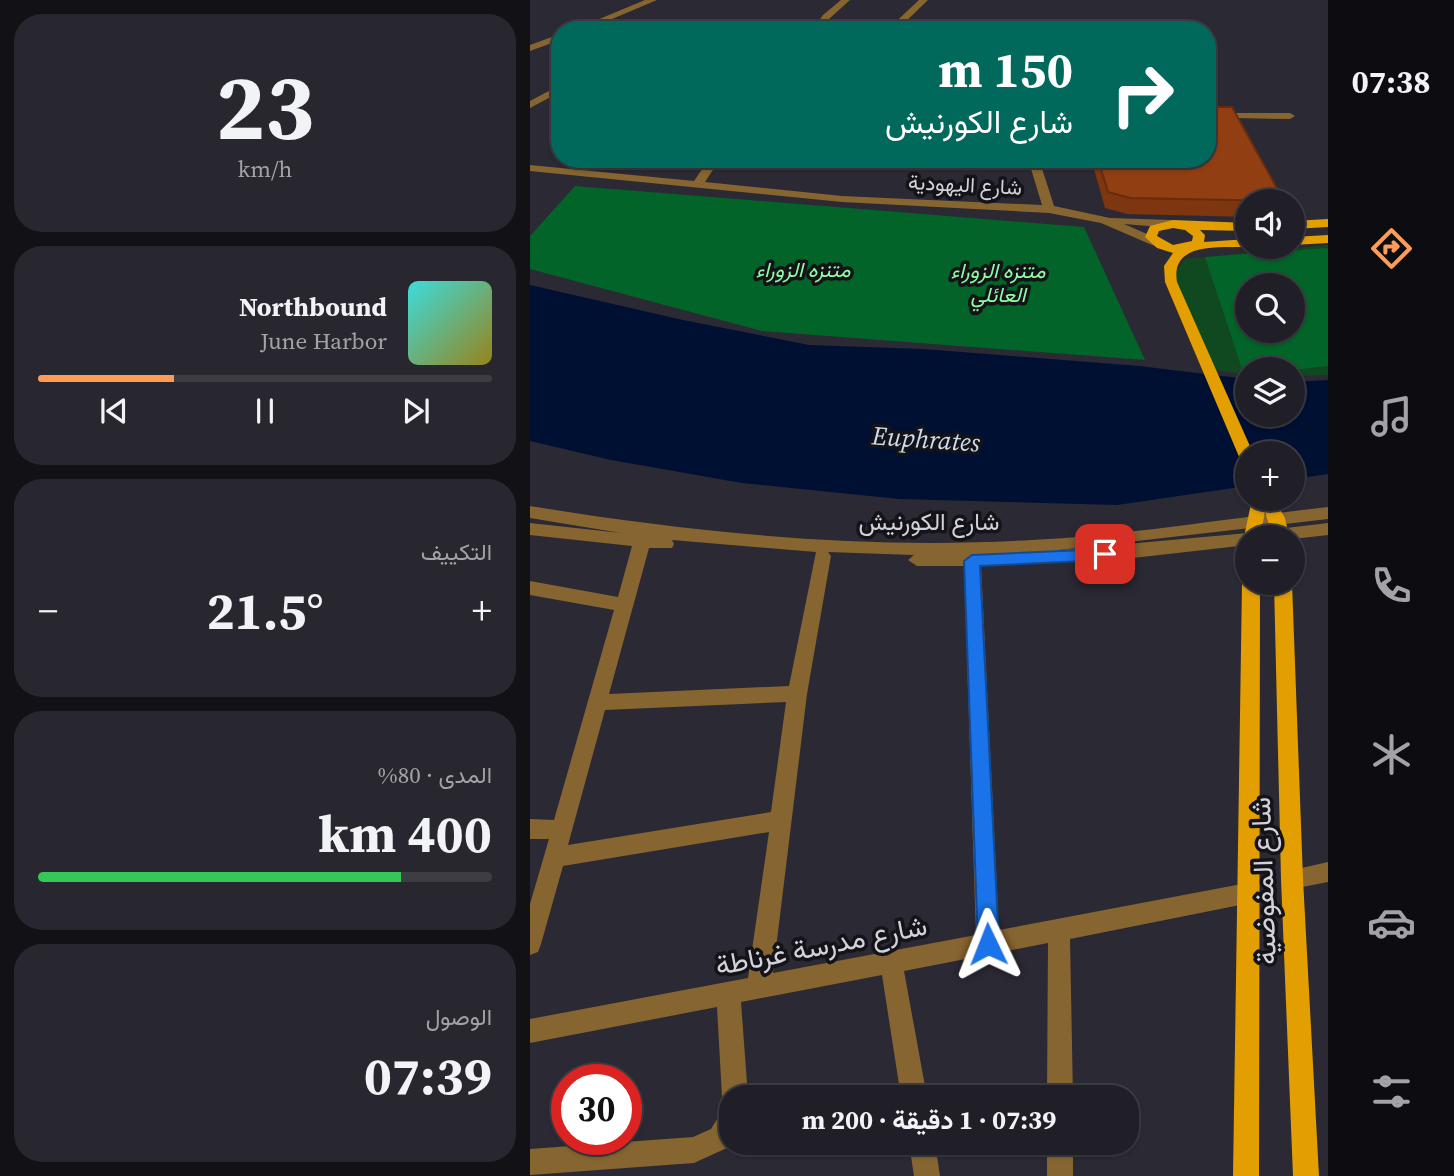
<!DOCTYPE html>
<html lang="ar">
<meta charset="utf-8">
<style>
body{margin:0;font-family:"Source Serif 4",Vazirmatn,serif;background:#28272f;color:#f1f3f6;direction:rtl;height:100vh;display:flex;flex-direction:column;font-size:26px;white-space:nowrap}
*{box-sizing:border-box;margin:0}
p{font-size:23px;color:#a2a2a7}
.icon{flex:none;width:38px;height:38px;fill:none;stroke:currentColor;stroke-width:2;stroke-linecap:round;stroke-linejoin:round}
.map{position:relative;flex:1;overflow:hidden;direction:ltr}
.drawer{display:flex;flex-direction:column;gap:14px;padding:14px;background:#121115;width:530px}
.drawer>*{flex:none}
.banner{position:absolute;left:21px;top:21px;width:665px;height:147px;border-radius:28px;box-shadow:0 2px 5px #0004,0 0 0 2px #3d3d44;direction:rtl;background:#00695c;color:#fff;overflow:hidden}
.fabs{position:absolute;left:705px;top:189px;display:grid;gap:14px}
.fabs a{display:grid;place-items:center;width:70px;height:70px;border-radius:50%;background:#201f27;box-shadow:0 2px 5px #0004,0 0 0 2px #3d3d44;font-size:35px}
.speed{position:absolute;left:21px;top:1064px;display:flex;gap:14px;font-size:35px;font-weight:700;text-align:center}
.speed>*{display:grid;place-content:center;width:91px;height:91px;border-radius:50%;background:#201f27;box-shadow:0 2px 5px #0004,0 0 0 2px #3d3d44;line-height:1}
.speed .limit{border:10px solid #d22;background:#fff;color:#111}
.pin{position:absolute;display:grid;place-items:center;width:60px;height:60px;color:#fff;margin:-30px;border-radius:14px;box-shadow:0 4px 10px #0006}
.me{position:absolute;width:77px;margin:-38px;rotate:358deg;stroke-linejoin:round;filter:drop-shadow(0 0 5px #0008)}
.turn{display:flex;align-items:center;gap:24px;height:147px;padding:0 28px;font-size:32px}
.turn .icon{width:91px;height:91px;stroke-width:2.5}
.turn b{display:block;font-size:49px;line-height:60px}
.big{font-size:52px;font-weight:700;line-height:1.1}
.drawer .widget{flex:1;display:flex;flex-direction:column;justify-content:center;gap:10px;min-width:0;padding:0 24px;border-radius:28px;background:#28272f}
.drawer .dial{align-items:center;gap:0}
.dial b{font-size:91px;line-height:1}
.song{display:flex;align-items:center;gap:21px}
.cover{width:84px;height:84px;border-radius:10px;background:linear-gradient(135deg,hsl(180 70% 55%),hsl(50 70% 35%))}
.played{height:7px;border-radius:4px;background:linear-gradient(90deg,#fe9c57 30%,#3d3d44 30%)}
.keys{display:flex;justify-content:space-around;direction:ltr}
.heat{display:flex;justify-content:space-between;align-items:center;font-size:38px;direction:ltr}
.charge{height:10px;border-radius:5px;background:linear-gradient(90deg,#34c759 80%,#3d3d44 0)}
.trip{position:absolute;left:189px;top:1085px;width:420px;height:70px;border-radius:28px;background:#201f27;box-shadow:0 2px 5px #0004,0 0 0 2px #3d3d44;font-weight:700;line-height:70px;text-align:center;direction:rtl}
main{display:flex;flex:1;min-height:0}
.menu{display:flex;flex-direction:column;width:126px;justify-content:space-around;align-items:center;background:#0d0c10;color:#a2a2a7}
.menu .icon{width:49px;height:49px}
.menu .active{color:#fe9c57}
.menu b{font-size:32px;color:#f1f3f6}
.map>svg:first-child{display:block}
</style>
<main>
<nav class="menu">
<b>07:38</b>
<svg class="icon active" aria-label="directions" viewBox="0 0 24 24"><path d="M12 3l9 9-9 9-9-9zM9 14v-3h6M13 9l2 2-2 2"/></svg>
<svg class="icon" aria-label="music" viewBox="0 0 24 24"><path d="M9 18V5l10-2v13"/><circle cx="6" cy="18" r="3"/><circle cx="16" cy="16" r="3"/></svg>
<svg class="icon" aria-label="phone" viewBox="0 0 24 24"><path d="M5 4h4l2 5-3 2q2 4 5 5l2-3 5 2v4C11 20 4 13 5 4z"/></svg>
<svg class="icon" aria-label="climate" viewBox="0 0 24 24"><path d="M12 3v18M4 7l16 10M4 17L20 7"/></svg>
<svg class="icon" aria-label="car" viewBox="0 0 24 24"><path d="M5 17H2v-5l4-1 3-4h7l3 4 3 1v5h-3M9 17h6M6 11h13"/><circle cx="7" cy="17" r="2"/><circle cx="17" cy="17" r="2"/></svg>
<svg class="icon" aria-label="filters" viewBox="0 0 24 24"><path d="M4 7h16M4 17h16"/><circle cx="9" cy="7" r="2"/><circle cx="15" cy="17" r="2"/></svg>
</nav>
<div class="map">
<svg width="798" height="1176" viewBox="0 0 798 1176">
<rect width="100%" height="100%" fill="#2b2934"/>
<path fill="#104820" fill-rule="evenodd" d="M798,245V375L763,376V369H718L717,375L686,370L642,276L655,259ZM718,285H763V331H718Z"/>
<g fill="#026428" fill-rule="evenodd">
<path d="M45,186L554,227L615,360L232,331L0,269V236Z"/>
<path d="M798,248V366L763,370L718,369L717,374L714,375L675,257ZM718,285H763V331H718Z"/>
</g>
<path fill="#001032" d="M0,285L153,320L279,345L393,349L609,366L717,379L718,415H763V382L798,380V474L763,479V453H718L717,486L587,505L369,499L212,483L81,460L0,441Z"/>
<g fill="none" stroke-linecap="round" stroke-linejoin="round">
<g fill="#876530" fill-rule="evenodd">
<path d="M115,0H127L56,30H43Z"/>
<path d="M311,0H320L299,19L292,30H283L293,15Z"/>
<path d="M389,0H398L367,30H357Z"/>
<path d="M30,34V40L0,51V45Z"/>
<path d="M30,85V92L0,108V101Z"/>
<path d="M706,113H760L765,116L760,119L702,118V114Z"/>
<path d="M179,159H190L175,182L312,196L512,205L498,159H509L524,206L580,218L643,220L649,224L643,228L594,224L633,241L635,244L629,248L571,223L519,213L312,202L0,171V165L164,181Z"/>
<path d="M0,506C166,533 334,550 502,540C601,535 699,518 798,507V519L520,551L718,533L724,536L732,531L798,523V535L763,539L718,537V545L594,559L451,566L469,930L717,883L725,886L728,894L725,902L540,939L543,1097H517L518,943L374,971L397,1097H371L352,975L211,1002L218,1097H201L202,1143L199,1147L164,1163L0,1175V1149L163,1137L181,1129L192,1111L200,1108L196,1106L192,1097L187,1007L0,1043V1019L218,978L239,832L33,866L11,944L8,952L0,955V904L19,839H0V819L24,820L84,610L0,595V581L88,597L102,546L0,535V523L91,533L0,518ZM142,540L286,552L259,686L79,694L119,548H142L144,544ZM298,552L384,555L378,560L387,566H434L446,935L243,973L277,694L301,556ZM256,702L241,812L38,845L75,710Z"/>
<path d="M798,862V882L762,889L754,886L751,879L754,872Z"/>
<path d="M379,1143H405L410,1176H384Z"/>
<rect x="517" y="1143" width="26" height="33"/>
</g>
<g fill="#e39e02" fill-rule="evenodd">
<path d="M798,219V227L763,229V221Z"/>
<path d="M643,220L718,223V231L670,230L675,235L674,242L718,239V247C691,248 640,241 647,282L723,453H718V464L710,459L635,282L634,266L643,253L627,248L615,237L620,226ZM643,228L655,230L663,236L662,241L643,245L627,236L629,231Z"/>
<path d="M798,235V243L763,245V237Z"/>
<path d="M722,499H744L755,518L759,537H743L735,512L730,537H718L716,541L714,537Z"/>
<path d="M715,578H718V583H730L729,1176H703L712,583Z"/>
<path d="M744,583H762L773,879L789,1176H763L751,879Z"/>
</g>
</g>
<path fill="#7d360f" d="M561,159H677L754,201H718V217L597,214L575,208Z"/>
<path fill="#913f12" stroke="#662c0d" stroke-width="2" d="M677,107H702L754,201L600,198L578,192L568,159H677Z"/>
<path fill="#1a73e8" stroke="#114b97" stroke-width="2" d="M575,549L583,554L575,560L450,566L469,944L466,951L458,954L451,951L448,944L434,561L442,555Z"/>
<g text-anchor="middle" stroke-width="7" stroke-linejoin="round" paint-order="stroke">
<g font-size="21" fill="#d3d2da" stroke="#131318">
<text transform="translate(435 185) rotate(3)" y="7">شارع اليهودية</text>
</g>
<g font-size="21" font-style="italic" fill="#90faa4" stroke="#131318">
<text x="273" y="277">متنزه الزوراء</text>
<text x="468" y="278">متنزه الزوراء<tspan x="468" dy="24">العائلي</tspan></text>
</g>
<g font-size="24" fill="#d3d2da" stroke="#131318">
<text x="399" y="530">شارع الكورنيش</text>
</g>
<g font-size="26" font-style="italic" fill="#ccdbee" stroke="#131318">
<text transform="translate(396 439) rotate(4)" y="9">Euphrates</text>
</g>
<g font-size="28" fill="#d3d2da" stroke="#131318">
<text transform="translate(733 881) rotate(-92)" y="10">شارع المفوضية</text>
<text transform="translate(291 945) rotate(-11)" y="10">شارع مدرسة غرناطة</text>
</g>
</g>
</svg>
<div class="fabs">
<a><svg class="icon" aria-label="sound" viewBox="0 0 24 24"><path d="M4 9h4l5-4v14l-5-4H4zM17 9q2 3 0 6"/></svg></a>
<a><svg class="icon" aria-label="search" viewBox="0 0 24 24"><circle cx="10" cy="10" r="6"/><path d="M15 15l6 6"/></svg></a>
<a><svg class="icon" aria-label="layers" viewBox="0 0 24 24"><path d="M12 4l9 5-9 5-9-5zM3 14l9 5 9-5"/></svg></a>
<a>+</a>
<a>−</a>
</div>
<div class="speed"><div class="limit">30</div></div>
<div class="pin" style="left:575px;top:554px;background:#d93025"><svg class="icon" aria-label="arrive" viewBox="0 0 24 24"><path d="M6 21V4h12l-3 4 3 4H6"/></svg></div>
<svg class="me" style="left:458px;top:944px" viewBox="-20 -20 40 40"><path d="M0-17L14 15 0 8-14 15z" fill="#1a73e8" stroke="#fff" stroke-width="4"/></svg>
<div class="trip">07:39 · 1 دقيقة · 200 m</div>
<div class="banner">
<div class="turn"><svg class="icon" aria-label="right" viewBox="0 0 24 24"><path d="M7 20v-9h11M14 6l5 5-5 5"/></svg><div><b>150 m</b>شارع الكورنيش</div></div>
</div>
</div>
<section class="drawer">
<div class="widget dial"><b>23</b><p>km/h</p></div>
<div class="widget">
<div class="song"><i class="cover"></i><div><b>Northbound</b><p>June Harbor</p></div></div>
<div class="played"></div>
<div class="keys"><svg class="icon" aria-label="previous" viewBox="0 0 24 24"><path d="M18 5L8 12l10 7zM5 5v14"/></svg><svg class="icon" aria-label="pause" viewBox="0 0 24 24"><path d="M8 5v14M16 5v14"/></svg><svg class="icon" aria-label="next" viewBox="0 0 24 24"><path d="M6 5l10 7-10 7zM19 5v14"/></svg></div>
</div>
<div class="widget"><p>التكييف</p>
<div class="heat"><a>−</a><b class="big">21.5°</b><a>+</a></div>
</div>
<div class="widget"><p>المدى · 80%</p><b class="big">400 km</b><div class="charge"></div></div>
<div class="widget"><p>الوصول</p><b class="big">07:39</b></div>
</section>
</main>
